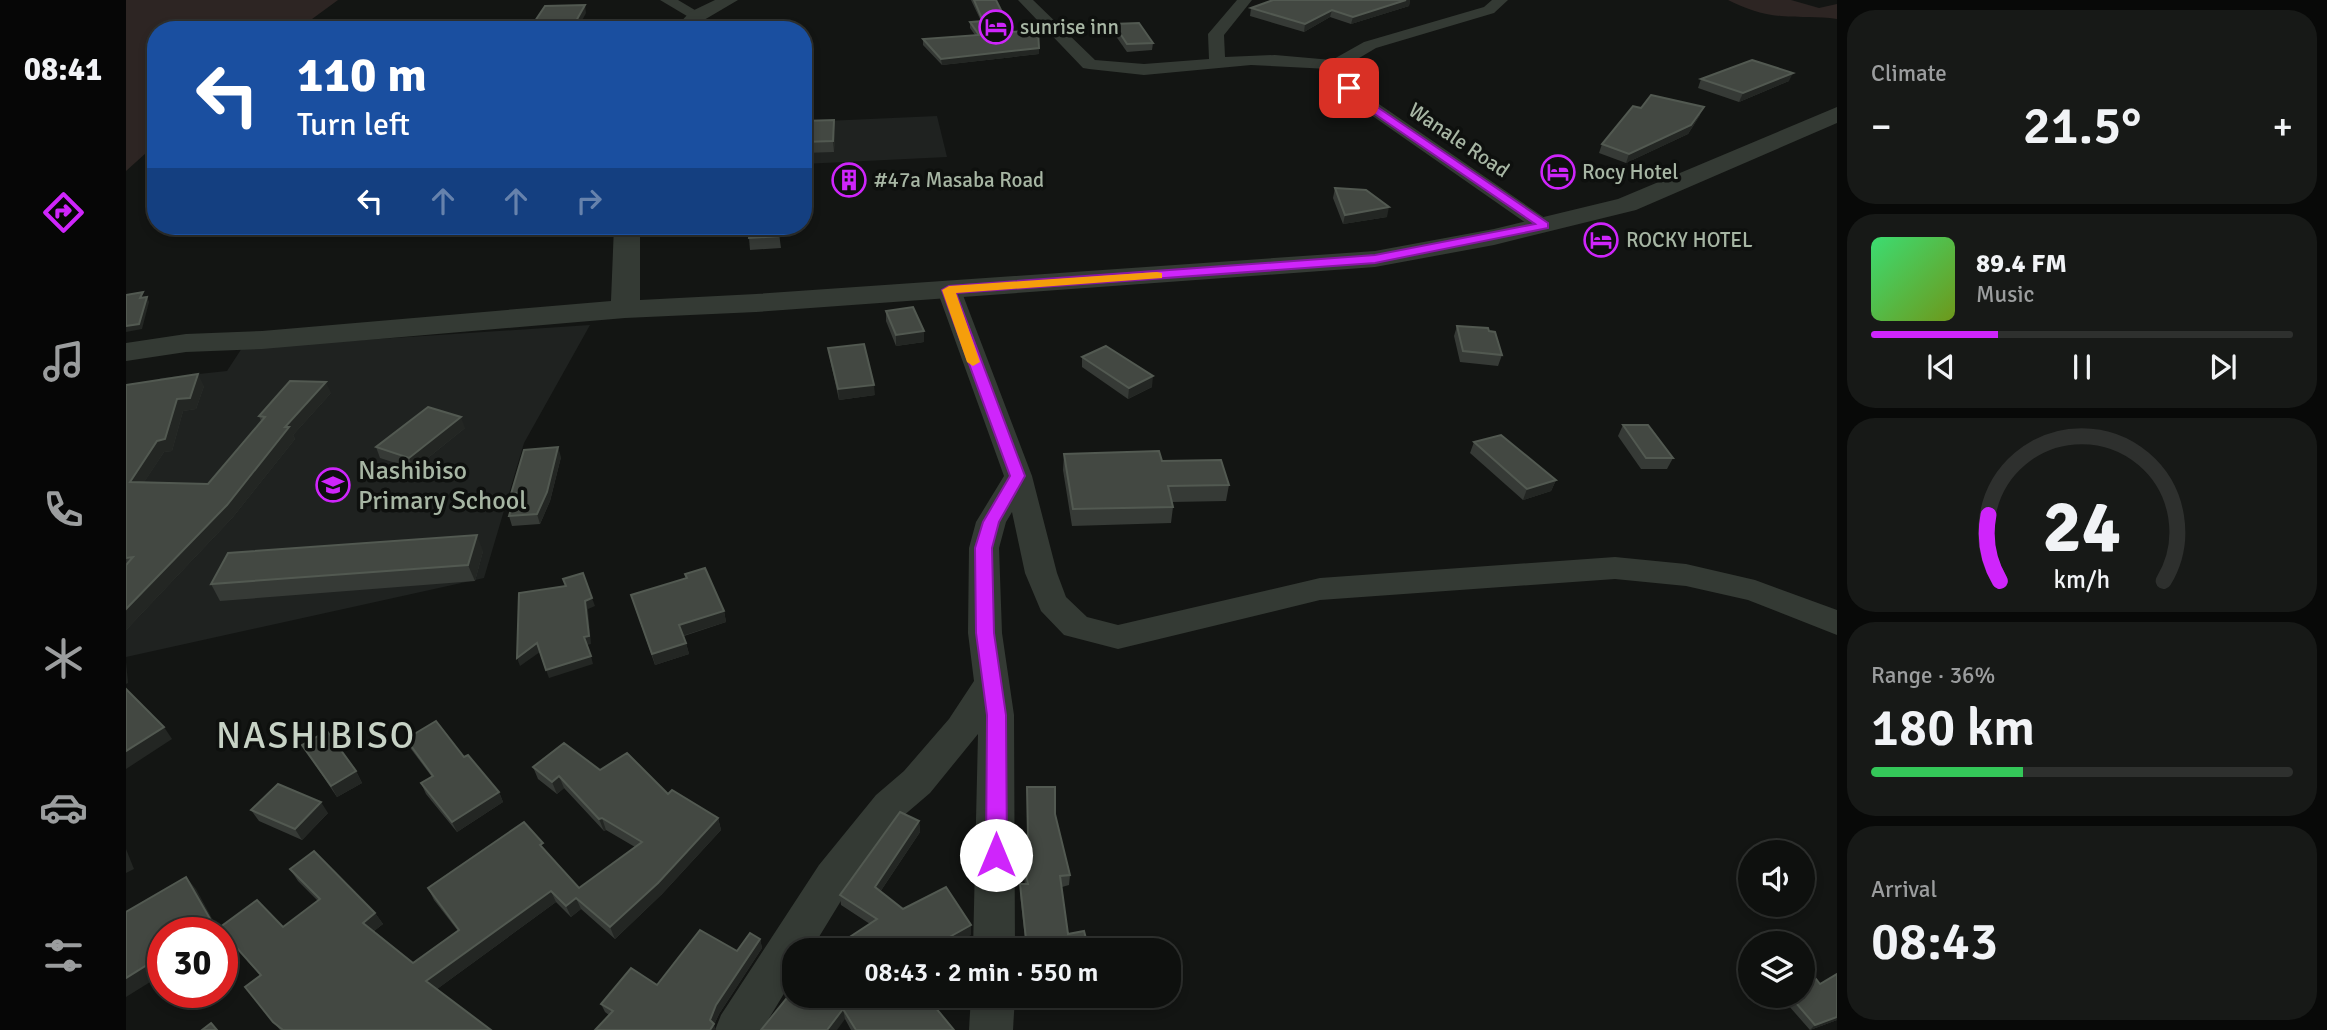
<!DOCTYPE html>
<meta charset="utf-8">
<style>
body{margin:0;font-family:Signika,sans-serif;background:#171917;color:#f1f3f6;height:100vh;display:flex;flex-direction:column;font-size:26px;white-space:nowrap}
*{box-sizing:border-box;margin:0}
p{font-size:23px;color:#9b9d9e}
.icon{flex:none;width:38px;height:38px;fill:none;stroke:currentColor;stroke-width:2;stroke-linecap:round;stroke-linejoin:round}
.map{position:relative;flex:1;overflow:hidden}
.drawer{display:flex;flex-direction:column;gap:10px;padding:10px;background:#080908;width:490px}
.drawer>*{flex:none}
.hud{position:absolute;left:21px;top:21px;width:665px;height:214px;border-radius:28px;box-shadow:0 4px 10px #0003,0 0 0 2px #2e302e;background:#1a4fa0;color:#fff;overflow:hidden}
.fabs{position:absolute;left:1612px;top:840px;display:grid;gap:14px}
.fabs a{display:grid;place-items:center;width:77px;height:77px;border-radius:50%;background:#0e100e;box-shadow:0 4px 10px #0003,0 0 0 2px #2e302e;font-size:35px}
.speed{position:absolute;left:21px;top:917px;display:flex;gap:14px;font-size:35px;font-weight:700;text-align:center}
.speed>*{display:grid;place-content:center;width:91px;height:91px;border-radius:50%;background:#0e100e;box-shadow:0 4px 10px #0003,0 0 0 2px #2e302e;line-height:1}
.speed .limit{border:10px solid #d22;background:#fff;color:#111}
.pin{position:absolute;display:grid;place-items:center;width:60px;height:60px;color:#fff;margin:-30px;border-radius:14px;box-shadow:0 4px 10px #0006}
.me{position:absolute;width:77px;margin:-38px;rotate:0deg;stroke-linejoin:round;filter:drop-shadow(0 0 5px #0008)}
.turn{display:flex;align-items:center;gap:24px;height:147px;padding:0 35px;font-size:32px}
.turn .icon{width:91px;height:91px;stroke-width:2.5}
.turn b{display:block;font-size:49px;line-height:60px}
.lanes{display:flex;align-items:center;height:66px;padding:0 35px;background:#0003;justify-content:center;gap:35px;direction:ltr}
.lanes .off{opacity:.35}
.big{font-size:52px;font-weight:600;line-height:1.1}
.drawer .tile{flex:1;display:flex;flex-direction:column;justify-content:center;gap:10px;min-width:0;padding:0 24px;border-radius:28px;background:#171917}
.drawer .dial{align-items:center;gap:0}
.dial svg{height:182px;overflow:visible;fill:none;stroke:#2e302e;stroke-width:7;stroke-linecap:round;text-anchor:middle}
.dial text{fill:#f1f3f6;stroke:none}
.song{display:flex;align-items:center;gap:21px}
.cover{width:84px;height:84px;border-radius:10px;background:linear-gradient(135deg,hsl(140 70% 55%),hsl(80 70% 35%))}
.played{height:7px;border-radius:4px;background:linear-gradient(90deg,#cf25fb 30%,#2e302e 30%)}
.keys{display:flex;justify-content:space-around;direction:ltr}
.heat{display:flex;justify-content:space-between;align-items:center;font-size:38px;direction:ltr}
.charge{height:10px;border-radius:5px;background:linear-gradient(90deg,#34c759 36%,#2e302e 0)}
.trip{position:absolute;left:656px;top:938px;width:399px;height:70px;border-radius:28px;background:#0e100e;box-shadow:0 4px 10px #0003,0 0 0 2px #2e302e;font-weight:600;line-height:70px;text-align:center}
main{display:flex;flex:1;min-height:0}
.menu{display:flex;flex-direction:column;width:126px;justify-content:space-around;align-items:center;background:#060606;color:#9b9d9e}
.menu .icon{width:49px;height:49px}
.menu .active{color:#cf25fb}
.menu b{font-size:32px;color:#f1f3f6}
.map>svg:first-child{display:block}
</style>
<main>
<nav class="menu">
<b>08:41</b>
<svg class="icon active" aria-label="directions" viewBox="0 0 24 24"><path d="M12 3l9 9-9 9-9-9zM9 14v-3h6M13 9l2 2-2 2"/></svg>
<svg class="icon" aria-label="music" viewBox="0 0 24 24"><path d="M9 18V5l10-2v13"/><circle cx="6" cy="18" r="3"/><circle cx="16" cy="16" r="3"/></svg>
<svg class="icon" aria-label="phone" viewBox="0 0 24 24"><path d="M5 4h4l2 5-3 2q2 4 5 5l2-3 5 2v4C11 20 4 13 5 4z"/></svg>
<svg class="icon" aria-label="climate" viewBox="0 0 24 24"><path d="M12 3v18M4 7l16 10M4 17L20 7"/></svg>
<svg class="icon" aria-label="car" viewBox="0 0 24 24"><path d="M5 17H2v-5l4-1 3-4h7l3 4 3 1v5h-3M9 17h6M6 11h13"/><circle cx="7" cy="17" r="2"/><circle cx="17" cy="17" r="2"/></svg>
<svg class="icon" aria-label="filters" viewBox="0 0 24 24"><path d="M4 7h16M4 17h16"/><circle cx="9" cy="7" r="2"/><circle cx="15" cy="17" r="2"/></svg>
</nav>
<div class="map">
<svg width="1711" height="1030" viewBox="0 0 1711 1030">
<rect width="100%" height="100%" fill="#131513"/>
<g fill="#1f2220">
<path d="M811,116L821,157L677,164V122Z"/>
<path d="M464,325L398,443L358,578L0,657V400L35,378L101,371L116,348Z"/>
</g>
<g fill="#2d2523">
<path d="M0,0H212L171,30H30V144L0,171Z"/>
<path d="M1602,0H1665L1693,8L1711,4V19C1692,16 1674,18 1655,16C1636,15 1619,8 1602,0Z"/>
</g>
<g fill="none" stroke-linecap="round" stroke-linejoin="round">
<g fill="#343a34" fill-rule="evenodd">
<path d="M534,0H552L579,16L571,21L566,19Z"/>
<path d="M892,0H907L969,60L1018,64L1083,59L1082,34L1111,0H1126L1098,35L1099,57L1149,55L1206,60L1238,42L1358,7L1366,0H1382L1368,13L1250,48L1218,67L1230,85L1247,100L1429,225L1426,230H1410L1235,108L1217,92L1203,69L1125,65L1018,75L963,69L957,68Z"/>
<path d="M823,283L831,285L835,290L906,476L931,573L940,597L961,617L992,625L1194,578L1489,557L1560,564L1629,580L1711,610V635L1622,600L1560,586L1489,579L1194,600L992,649L938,635L915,611L899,573L886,512L880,522L873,548L876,633L888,715L889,950H847L852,734L804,793L776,817L721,891L685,950H668V977L636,1030H589L595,1015L693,865L750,795L778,771L823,719L848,681L842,633L843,548L850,522L878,476L811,290L815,285Z"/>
<path d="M845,996H889L887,1030H843Z"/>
</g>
<g fill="#343a34" fill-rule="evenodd">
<path d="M589,0H612L578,20L568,30H547L564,12Z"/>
<path d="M1711,107V123L1510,210L1368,245L1249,267L630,312L499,318L136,349L60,352L0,361V343L60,334L136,331L485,301L488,226H514V300L630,294L1249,251L1368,229L1492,199Z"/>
</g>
</g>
<g fill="#363a36">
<path d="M845,0H870L886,32L913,54L816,65L797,45V39L849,35L844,28V22L855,21Z"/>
<path d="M1147,0H1284L1283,6L1225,24L1204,17L1178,32L1124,16L1125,8Z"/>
<path d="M988,24L1027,43L1026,50L1001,52L987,32Z"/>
<path d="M1575,79L1663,81L1613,102L1572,88Z"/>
<path d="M1515,108L1574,115L1562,134L1500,163L1473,153L1476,144Z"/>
<path d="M708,120L709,131L708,152L677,153V121Z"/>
<path d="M1209,188L1261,217L1217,224L1207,198Z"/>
<path d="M652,226L655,248L624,250L623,238Z"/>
<path d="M760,311L798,331V342L770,346L760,321Z"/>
<path d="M1331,326L1363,331L1376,355L1372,366L1334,362L1328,336Z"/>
<path d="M702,348L749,395L713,400L704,359Z"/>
<path d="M956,357L1026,387L1002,399L956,367Z"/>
<path d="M0,385L78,386L70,409L57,411L46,451L38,452L18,482L82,484L135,421L133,416L205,393L167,435L169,439L107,517L0,630Z"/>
<path d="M1497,425L1547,458L1541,469H1515L1492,436Z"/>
<path d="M339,428L288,469L254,458L250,447Z"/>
<path d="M1348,442L1430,480L1425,491L1397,500L1344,453Z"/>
<path d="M938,454L1036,461L1103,485L1100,501L1046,502L1047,507L1045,523L946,526L937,470Z"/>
<path d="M435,457L424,501L414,524L386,526L383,516L387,501L385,494Z"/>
<path d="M357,551L349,581L94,601L85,584Z"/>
<path d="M559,574L598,611L600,622L558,636L563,654L529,665L505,595L560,579Z"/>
<path d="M280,739L338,757L373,792L377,802L331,832L300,794L295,783L306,777L285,749Z"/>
<path d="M176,745L230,771L236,783L211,797Z"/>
<path d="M407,767L474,770L542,794L592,818L595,830L536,894L489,939L455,909L445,917L430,902L311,989L365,1030H154L119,987L134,975L93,928L157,927L192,901L172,881L164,869L249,913L257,924L248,931L287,963L332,931L308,900L302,888L420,852L453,888L509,847L480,830L478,831L438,788L431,794L412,779Z"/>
<path d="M901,798L929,814L944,875L943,885L936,887L942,934L963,950H896L897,940L899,939L894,894V884H899L892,849V838L901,837Z"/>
<path d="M125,810L202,813L176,840L133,821Z"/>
<path d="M793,821L794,832L754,892L777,909L845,925V935L744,924L715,905L714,895Z"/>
<path d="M634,939L636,948L593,1014L588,1025L483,1015L479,1012L475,1004L531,985L611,951Z"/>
<path d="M1694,984L1711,1020L1684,1030L1655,997L1676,996Z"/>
<path d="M668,989L828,1030H725L719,1019Z"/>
<path d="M905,996H970L908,1006Z"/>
</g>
<g fill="#232623">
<path d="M1276,0H1284L1283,6L1225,24L1227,17Z"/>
<path d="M459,5L460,13L451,30H445Z"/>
<path d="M1206,10L1204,17L1178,32L1179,24Z"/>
<path d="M913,48V54L816,65L815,59Z"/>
<path d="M1667,73L1663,81L1613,102L1617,93Z"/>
<path d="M1578,107L1574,115L1562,134L1500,163L1503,154Z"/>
<path d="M708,120L709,131L708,152L707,141Z"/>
<path d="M1263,207L1261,217L1217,224L1219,215Z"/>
<path d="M21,297L23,302L16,329L0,332V326Z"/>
<path d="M798,331V342L770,346V335Z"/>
<path d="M72,374L78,386L70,409L57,411L46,451L38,452L11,493L4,482L51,399Z"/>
<path d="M1027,376L1026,387L1002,399L1003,388Z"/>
<path d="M200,382L205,393L167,435L169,439L107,517L0,630V609L159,427Z"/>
<path d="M748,385L749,395L713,400L712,389Z"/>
<path d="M335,417L339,428L288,469L283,458Z"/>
<path d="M432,447L435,457L424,501L414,524L411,514Z"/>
<path d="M1430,480L1425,491L1397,500L1401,489Z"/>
<path d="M351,535L357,551L349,581L342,565Z"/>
<path d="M466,598L469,606L462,609L465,644L461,645L458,637L459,601Z"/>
<path d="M598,611L600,622L556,636L553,625Z"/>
<path d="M411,643L414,652L394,666L391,658Z"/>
<path d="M560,643L563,654L529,665L526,654Z"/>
<path d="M465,656L467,664L423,678L420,670Z"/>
<path d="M0,662L2,683L0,684Z"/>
<path d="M38,727L46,739L0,769V751Z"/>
<path d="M230,771L236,783L211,797L205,786Z"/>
<path d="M433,776L438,788L431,794L426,782Z"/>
<path d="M373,792L377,802L331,832L326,822Z"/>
<path d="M195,802L202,813L176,840L169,829Z"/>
<path d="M476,818L480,830L478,831L473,819Z"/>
<path d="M592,818L595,830L536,894L489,939L484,927Z"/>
<path d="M793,821L794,832L750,898L749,887Z"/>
<path d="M0,849L8,869L0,873Z"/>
<path d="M60,877L70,889L94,933H73Z"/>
<path d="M425,891L430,902L307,992L300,981Z"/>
<path d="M450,898L455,909L445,917L440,906Z"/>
<path d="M249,913L257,924L244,934L237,923Z"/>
<path d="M845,925V935L819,950H800Z"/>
<path d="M634,939L636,948L593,1014L588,1025L590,1030H584V1020L590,1005Z"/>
<path d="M37,955V974L0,997V978Z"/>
<path d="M717,1009L719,1019L711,1030H701Z"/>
<path d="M1711,1017V1020L1684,1030L1689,1025Z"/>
</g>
<g fill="#434842" stroke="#525951" stroke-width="2">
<path d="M848,0H870L886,32L912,30L913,48L815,59L797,39L853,35L844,22L857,21Z"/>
<path d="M1147,0H1280L1227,17L1206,10L1179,24L1125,8Z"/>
<path d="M459,5L445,30H403L419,6Z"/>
<path d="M1013,23L1027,43L1001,44L988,24Z"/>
<path d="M1626,60L1667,73L1617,93L1575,79Z"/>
<path d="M1525,95L1578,107L1565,125L1503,154L1476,144L1507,106L1515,108Z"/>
<path d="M708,120L707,141L677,142V121Z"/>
<path d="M1209,188L1240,190L1263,207L1219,215Z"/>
<path d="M624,226H652L654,236L623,238Z"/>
<path d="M17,292L14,298L21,297L13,324L0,326V295Z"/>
<path d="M787,307L798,331L770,335L760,311Z"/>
<path d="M1331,326L1362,328L1363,331L1369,332L1376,355L1337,351Z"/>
<path d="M738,344L748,385L712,389L702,348Z"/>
<path d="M980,346L1027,376L1003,388L956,357Z"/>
<path d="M72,374L64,398L51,399L39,439L31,441L4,482L82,484L139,417L133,416L164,381L200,382L159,427H163L101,505L0,609V565L7,557L0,558V385Z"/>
<path d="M302,407L335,417L283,458L250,447Z"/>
<path d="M1497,425H1522L1547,458H1520Z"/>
<path d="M1375,435L1430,480L1401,489L1348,442Z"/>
<path d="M432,447L421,492L411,514L383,516L390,493L385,494L398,450Z"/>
<path d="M1033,451L1036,461L1095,460L1103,485L1042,486L1047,507L947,509L938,454Z"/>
<path d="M351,535L342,565L85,584L102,553Z"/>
<path d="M579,568L598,611L553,625L560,643L526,654L505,595L561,578L559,574Z"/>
<path d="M457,573L466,598L459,601L463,636L458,637L465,656L420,670L411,643L391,658L393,593L440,586L437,579Z"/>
<path d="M0,689L38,727L0,751Z"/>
<path d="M310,721L338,757L342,755L373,792L326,822L295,783L307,776L280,739Z"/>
<path d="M201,731L230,771L205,786L176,745Z"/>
<path d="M438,743L474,770L501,753L542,794L546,790L592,818L532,883L484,927L450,898L440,906L425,891L300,981L365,1030H157L147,1022L119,987L135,975L93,928L131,900L157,927L194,899L164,869L188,851L249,913L237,923L287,963L333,930L302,888L398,822L417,843L414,845L453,888L516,842L476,818L473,819L433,776L426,782L407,767Z"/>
<path d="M152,784L195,802L169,829L125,810Z"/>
<path d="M901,787H929V814L944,875L934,876L942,934L958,931L963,950H899L897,940L900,939L894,884H902L892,838L902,837Z"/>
<path d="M774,812L793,821L749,887L777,909L820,887L845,925L800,950H704L751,919L714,895Z"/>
<path d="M60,877L87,924L73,933H37V955L0,978V912Z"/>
<path d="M574,930L611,951L624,933L634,939L590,1005L584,1020L588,1024L584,1030H469L487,1011L475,1004L505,968L531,985Z"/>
<path d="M1711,974V1017L1689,1025L1664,996H1676V985L1690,979L1694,984Z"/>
<path d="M668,989V996H800L828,1030H730L717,1009L701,1030H635Z"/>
<path d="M85,1023L91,1030H76Z"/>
</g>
<path fill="#cf25fb" stroke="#8718a3" stroke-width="2" d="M1220,86H1227L1244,102L1422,223V228L1249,263L830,293L899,476L873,522L866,548L868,633L880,715L881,855L878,861L870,864L863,861L860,855L861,715L850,633L849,548L857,522L884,476L816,290L823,286L1249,255L1409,224L1237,106L1220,90Z"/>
<path fill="#f59e0b" d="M1031,272L1036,273V278L830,293L854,362L847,366L841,362L816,290L823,286Z"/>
<defs>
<symbol id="hotel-ring" viewBox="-11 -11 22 22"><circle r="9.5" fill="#0e100e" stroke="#cf25fb" stroke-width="1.5"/><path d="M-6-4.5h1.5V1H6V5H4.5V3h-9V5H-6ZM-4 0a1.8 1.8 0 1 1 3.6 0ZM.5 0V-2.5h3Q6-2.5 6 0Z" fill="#cf25fb"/></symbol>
<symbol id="building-ring" viewBox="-11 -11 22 22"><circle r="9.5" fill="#0e100e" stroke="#cf25fb" stroke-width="1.5"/><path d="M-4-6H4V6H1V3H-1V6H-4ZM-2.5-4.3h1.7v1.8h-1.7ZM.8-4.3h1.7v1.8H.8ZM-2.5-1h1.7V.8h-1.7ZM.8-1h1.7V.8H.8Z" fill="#cf25fb"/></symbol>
<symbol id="school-ring" viewBox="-11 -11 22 22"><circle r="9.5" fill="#0e100e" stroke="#cf25fb" stroke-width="1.5"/><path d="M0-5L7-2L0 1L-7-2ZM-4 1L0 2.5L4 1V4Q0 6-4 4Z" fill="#cf25fb"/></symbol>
</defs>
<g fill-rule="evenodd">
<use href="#hotel-ring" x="851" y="8" width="38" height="38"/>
<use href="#hotel-ring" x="1413" y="153" width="38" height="38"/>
<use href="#building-ring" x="704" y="161" width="38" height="38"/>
<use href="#hotel-ring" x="1456" y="221" width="38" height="38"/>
<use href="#school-ring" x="188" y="466" width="38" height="38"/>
</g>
<g text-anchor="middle" stroke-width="7" stroke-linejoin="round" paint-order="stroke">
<g font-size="21" fill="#a7b6a4" stroke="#0e100e" text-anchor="start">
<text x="894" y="34">sunrise inn</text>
<text x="1456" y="179">Rocy Hotel</text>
<text x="748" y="187">#47a Masaba Road</text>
<text x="1500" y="247">ROCKY HOTEL</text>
</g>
<g font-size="21" fill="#a7b6a4" stroke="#0e100e">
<text transform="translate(1333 140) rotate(34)" y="7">Wanale Road</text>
</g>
<g font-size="26" fill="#a7b6a4" stroke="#0e100e" text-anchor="start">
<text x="232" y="479">Nashibiso<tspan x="232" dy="30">Primary School</tspan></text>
</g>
<g font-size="37" letter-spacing="2" fill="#c7d2c5" stroke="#0e100e">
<text x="190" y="748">NASHIBISO</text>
</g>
</g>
</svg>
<div class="fabs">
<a><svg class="icon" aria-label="sound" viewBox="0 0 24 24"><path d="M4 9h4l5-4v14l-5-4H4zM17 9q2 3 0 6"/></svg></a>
<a><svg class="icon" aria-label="layers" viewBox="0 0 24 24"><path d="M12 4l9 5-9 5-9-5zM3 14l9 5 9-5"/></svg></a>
</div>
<div class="speed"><div class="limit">30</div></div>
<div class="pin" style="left:1223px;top:88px;background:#d93025"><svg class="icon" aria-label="arrive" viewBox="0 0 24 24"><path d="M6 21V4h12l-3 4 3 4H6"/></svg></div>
<svg class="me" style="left:870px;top:855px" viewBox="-20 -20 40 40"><circle r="19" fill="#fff"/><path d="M0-13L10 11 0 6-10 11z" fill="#cf25fb"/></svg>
<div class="trip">08:43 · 2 min · 550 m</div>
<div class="hud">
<div class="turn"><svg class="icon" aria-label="left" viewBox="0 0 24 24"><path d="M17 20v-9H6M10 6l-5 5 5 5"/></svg><div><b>110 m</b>Turn left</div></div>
<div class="lanes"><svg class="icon" aria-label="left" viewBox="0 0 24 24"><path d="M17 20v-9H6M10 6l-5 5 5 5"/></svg><svg class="icon off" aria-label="ahead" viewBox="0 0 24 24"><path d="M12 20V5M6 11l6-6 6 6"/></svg><svg class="icon off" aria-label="ahead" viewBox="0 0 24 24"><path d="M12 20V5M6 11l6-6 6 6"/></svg><svg class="icon off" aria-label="right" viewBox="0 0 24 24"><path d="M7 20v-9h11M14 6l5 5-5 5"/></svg></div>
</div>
</div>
<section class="drawer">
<div class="tile"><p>Climate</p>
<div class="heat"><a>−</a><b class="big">21.5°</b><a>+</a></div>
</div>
<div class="tile">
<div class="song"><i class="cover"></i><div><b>89.4 FM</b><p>Music</p></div></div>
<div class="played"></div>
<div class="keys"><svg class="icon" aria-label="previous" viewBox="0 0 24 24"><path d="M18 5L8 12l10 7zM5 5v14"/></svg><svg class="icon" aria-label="pause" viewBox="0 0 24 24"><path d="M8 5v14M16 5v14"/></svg><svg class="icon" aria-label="next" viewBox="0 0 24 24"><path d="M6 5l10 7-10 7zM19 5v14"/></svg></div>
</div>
<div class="tile dial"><svg viewBox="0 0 100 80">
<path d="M14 69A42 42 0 1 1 86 69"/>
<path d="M14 69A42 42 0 0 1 9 40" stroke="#cf25fb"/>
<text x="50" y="56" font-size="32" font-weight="700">24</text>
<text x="50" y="72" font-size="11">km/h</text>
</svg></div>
<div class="tile"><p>Range · 36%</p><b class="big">180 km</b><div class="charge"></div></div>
<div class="tile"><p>Arrival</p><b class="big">08:43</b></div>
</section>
</main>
